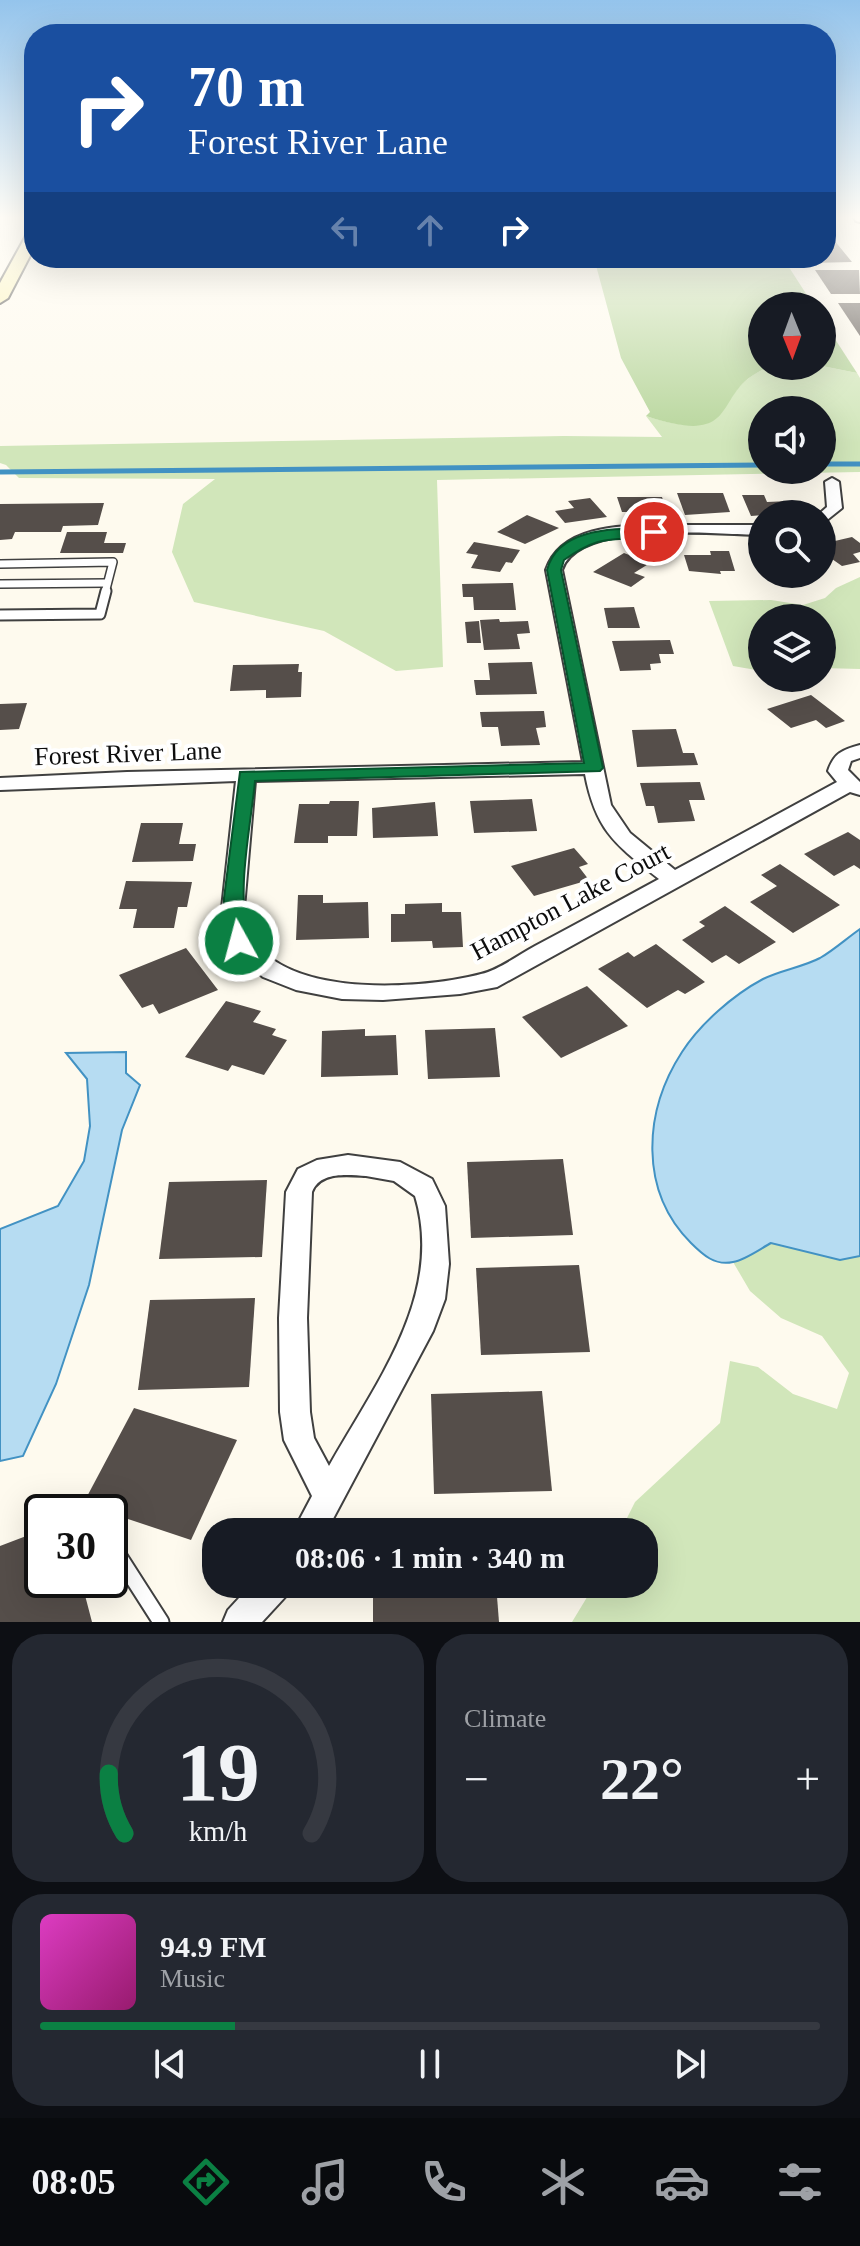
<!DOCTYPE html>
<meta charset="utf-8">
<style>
body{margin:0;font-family:"Times New Roman",serif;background:#242831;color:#f1f3f6;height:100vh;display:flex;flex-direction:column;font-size:30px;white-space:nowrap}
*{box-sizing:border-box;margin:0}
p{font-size:26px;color:#9ea1a6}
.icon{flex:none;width:44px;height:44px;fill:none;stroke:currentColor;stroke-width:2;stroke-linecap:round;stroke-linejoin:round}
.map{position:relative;height:1622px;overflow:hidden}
.details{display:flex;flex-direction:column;gap:12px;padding:12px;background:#0d0f14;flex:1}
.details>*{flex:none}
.banner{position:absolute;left:24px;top:24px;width:812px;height:244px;border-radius:32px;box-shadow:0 8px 32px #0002;background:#1a4fa0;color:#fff;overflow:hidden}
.needle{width:52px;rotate:179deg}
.buttons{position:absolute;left:748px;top:292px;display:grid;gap:16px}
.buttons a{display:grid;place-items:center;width:88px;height:88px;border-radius:50%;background:#171b24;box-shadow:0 8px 32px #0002;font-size:40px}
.speed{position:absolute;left:24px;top:1494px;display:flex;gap:16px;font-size:40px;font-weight:700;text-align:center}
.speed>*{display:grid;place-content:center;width:104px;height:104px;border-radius:50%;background:#171b24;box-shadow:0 8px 32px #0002;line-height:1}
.speed .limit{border:4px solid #111;border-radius:12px;background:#fff;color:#111}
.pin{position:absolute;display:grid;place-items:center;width:68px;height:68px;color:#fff;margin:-34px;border:4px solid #fff;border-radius:50%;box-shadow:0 2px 8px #0007}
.me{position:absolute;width:88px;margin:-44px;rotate:353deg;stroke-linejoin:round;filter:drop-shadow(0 0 6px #0008)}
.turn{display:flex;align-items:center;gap:28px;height:168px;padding:0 32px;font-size:36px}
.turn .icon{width:104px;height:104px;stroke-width:2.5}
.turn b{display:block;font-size:56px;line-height:68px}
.lanes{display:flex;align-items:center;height:76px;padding:0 32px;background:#0003;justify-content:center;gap:40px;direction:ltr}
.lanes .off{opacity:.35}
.big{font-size:60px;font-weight:700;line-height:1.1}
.details .card{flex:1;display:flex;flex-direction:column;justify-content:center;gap:12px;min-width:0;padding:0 28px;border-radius:32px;background:#242831}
.details .dial{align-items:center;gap:0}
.dial svg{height:208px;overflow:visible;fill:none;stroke:#363941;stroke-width:7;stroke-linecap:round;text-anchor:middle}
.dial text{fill:#f1f3f6;stroke:none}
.song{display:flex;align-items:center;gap:24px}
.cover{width:96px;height:96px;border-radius:12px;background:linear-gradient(135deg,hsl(310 70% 55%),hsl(320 70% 35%))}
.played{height:8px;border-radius:4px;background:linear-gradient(90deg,#0b8043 25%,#363941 25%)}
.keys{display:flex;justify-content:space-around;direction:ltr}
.heat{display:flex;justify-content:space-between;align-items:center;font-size:44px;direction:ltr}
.details .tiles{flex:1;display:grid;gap:12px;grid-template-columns:1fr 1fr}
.card:last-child{grid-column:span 2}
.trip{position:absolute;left:202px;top:1518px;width:456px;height:80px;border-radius:32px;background:#171b24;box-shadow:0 8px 32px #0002;font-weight:700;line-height:80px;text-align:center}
.dock{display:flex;height:128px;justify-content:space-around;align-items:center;background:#090b0e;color:#9ea1a6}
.dock .icon{width:56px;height:56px}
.dock .selected{color:#0b8043}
.dock b{font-size:36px;color:#f1f3f6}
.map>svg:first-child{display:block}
</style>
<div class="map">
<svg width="860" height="1622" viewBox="0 0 860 1622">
<rect width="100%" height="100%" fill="#fefaee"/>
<g fill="#d1e6ba" fill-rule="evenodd">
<path d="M773,366H822L857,373L860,378V472L437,480L443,667L396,671L324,631L194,602L172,552L183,504L215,479L19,478L6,465L0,463V446L564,436L662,437L646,416C745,448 708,386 773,366ZM762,410H822V470H762Z"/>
<path d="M860,577V669L822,668V618H762V671L733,666L709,601L771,600L803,605L825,598L836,588Z"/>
<path d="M771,1243L840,1260L860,1256V1622H572L595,1584H644V1532H620L635,1502L720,1423L730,1361L758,1367L793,1394L837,1409L849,1373L822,1336L781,1318L750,1291L733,1262Z"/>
</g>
<g fill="#b6d59a">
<path d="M594,258H783L814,306H762V366H773C706,387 749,450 646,416L650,412L621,358Z"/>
<path d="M822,319L857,373L822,366Z"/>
</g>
<g fill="#b6dcf2" stroke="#4292c3" stroke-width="2">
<path d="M860,929V1256L840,1260L771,1243C760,1249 745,1260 733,1262C715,1266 703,1255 691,1243C639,1191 643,1112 682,1052C700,1024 733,995 763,979C781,970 803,967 820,958C834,950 847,938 860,929Z"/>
<path d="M126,1052V1073L140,1085L122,1130L89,1285L56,1384L23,1456L0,1461V1229L58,1206L84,1161L90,1126L87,1079L66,1053Z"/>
</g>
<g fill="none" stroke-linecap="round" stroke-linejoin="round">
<g stroke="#4292c3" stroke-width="5">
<path d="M822,464H860"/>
<path d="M0,472L762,465"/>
</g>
</g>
<g fill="#554e4a">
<path d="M826,230L830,231L833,234H829L852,262L810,263L807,258H826Z"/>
<path d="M815,270H859L860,294H831Z"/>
<path d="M838,303H860V336Z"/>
<path d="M677,493H723L730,512L685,515Z"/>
<path d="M742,495H764L767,502L789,501L795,513L751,516Z"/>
<path d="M617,497H662L668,517H649L647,512H622Z"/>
<path d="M590,498L607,517L565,523L555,511L574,508L568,501Z"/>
<path d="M104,503L98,525L63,526L61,532H15L12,539L0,540V504Z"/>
<path d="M527,515L559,528L525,544L497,532Z"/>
<path d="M67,532H107L104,543H126L123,553H60Z"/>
<path d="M852,537L860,543V552L853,554L860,562L842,566L822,552V544Z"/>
<path d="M474,542L520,550L512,563L506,562L500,572L471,568L478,555L466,553Z"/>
<path d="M750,549H762V571H758Z"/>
<path d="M710,551H729L735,571H720L721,574L689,571L684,555H711Z"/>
<path d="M624,553L650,563L634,573L645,577L631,587L593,572Z"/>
<path d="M513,583L516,610H474L473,597H463L462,584Z"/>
<path d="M634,607L640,628H608L604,608Z"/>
<path d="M499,619L500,622L528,621L530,633L517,634L520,649L484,650L480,620Z"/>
<path d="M479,621L481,643H467L465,622Z"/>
<path d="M670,640L674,654H659L661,663L650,664L651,670L620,671L612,641Z"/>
<path d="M532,662L537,694L476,695L474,680H490L488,663Z"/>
<path d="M299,664L298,672H302L301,697L266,698V690L230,691L233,665Z"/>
<path d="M811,695L845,721L826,728L816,720L791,728L767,709Z"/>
<path d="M27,703L19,729L0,730V704Z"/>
<path d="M544,711L546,727L536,728L540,745L501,746L498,727H482L480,712Z"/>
<path d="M676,729L683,753H694L698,765L637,767L632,730Z"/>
<path d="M700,782L705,800H689L695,821L658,823L654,806H646L640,783Z"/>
<path d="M532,799L537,831L474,833L470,801Z"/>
<path d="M330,801H359L357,836H328V843H294L299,804H329Z"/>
<path d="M435,802L438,836L373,838L372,808Z"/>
<path d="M141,823H183L179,844H196L193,861L132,862Z"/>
<path d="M848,832L860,840V869L854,865L834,876L804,854Z"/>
<path d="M574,848L588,864L579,867L589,880L534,896L511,866Z"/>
<path d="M780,864L840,905L793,933L750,902L777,886L761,875Z"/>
<path d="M126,881L192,882L187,907H178L174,928H133L137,909H119Z"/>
<path d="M298,895H323V903L368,902L369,938L296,940Z"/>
<path d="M442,903V912H461L463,947L433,948L432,941L391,942V914H405V904Z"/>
<path d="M725,906L776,942L739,964L726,955L712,963L682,940L705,926L699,922Z"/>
<path d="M656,944L705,982L685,994L678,990L647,1008L598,969L628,952L634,957Z"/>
<path d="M186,948L218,990L159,1014L153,1004L142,1008L119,975Z"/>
<path d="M587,986L628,1026L561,1058L522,1017Z"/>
<path d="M226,1001L261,1011L253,1022L276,1029L272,1035L287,1040L264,1075L232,1065L228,1071L185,1057Z"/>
<path d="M495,1028L500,1077L428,1079L425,1030Z"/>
<path d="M365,1029V1036L396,1035L398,1075L321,1077L322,1031Z"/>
<path d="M563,1159L573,1235L471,1238L467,1162Z"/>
<path d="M267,1180L262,1257L159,1259L169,1182Z"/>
<path d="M579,1265L590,1352L481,1355L476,1268Z"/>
<path d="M255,1298L249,1387L138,1390L150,1300Z"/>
<path d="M542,1391L552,1491L434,1494L431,1394Z"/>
<path d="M134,1408L237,1440L191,1540L83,1504Z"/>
<path d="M42,1530V1580H81L92,1622H0V1546Z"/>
<path d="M373,1584H496L499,1622H373Z"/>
</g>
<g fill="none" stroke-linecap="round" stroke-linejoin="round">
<defs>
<g id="lane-far2">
<path d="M0,564L113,562L105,593"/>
<path d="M0,584L107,583"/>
</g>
<path id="lane-far1" d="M0,615L100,614L106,591"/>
<path id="lane" d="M120,1558L161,1622"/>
<g id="street">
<path d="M854,217H860V222L856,221Z"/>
<path d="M832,478L839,482L842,508L822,524V514H819L827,507L825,482Z"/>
<path d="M670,525H762V535C718,535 578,519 562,570L611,805L630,833L675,870L837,782L828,771C834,753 842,750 860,745V758L851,761L848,770L860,782V795L850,792L497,987L460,994L383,1000L342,999L296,990L263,977L239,957L223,922L222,908L236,781L0,790V778L127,772L583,762L546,570C562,522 629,526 670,525ZM585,774C596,831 615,844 659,879C618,901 577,924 535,946C518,955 499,970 481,974C418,991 248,1002 244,908L255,781Z"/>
<path d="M348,1155L400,1162L432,1179L445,1206L449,1264L445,1299L433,1331L326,1532H293L312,1496L284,1440L280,1412L279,1318L286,1192L298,1169L317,1160ZM366,1176L394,1181L415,1196C445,1295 375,1384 329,1466L314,1438L310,1412L307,1318L312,1192C320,1171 348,1175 366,1176Z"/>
<path d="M252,1584H290L286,1596L262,1622H223L228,1610Z"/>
</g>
<path id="secondary" d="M34,230V248L8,298L0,303V283L27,234Z"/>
</defs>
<use href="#lane-far2" stroke="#404040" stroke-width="10"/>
<use href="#lane-far1" stroke="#404040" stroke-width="13"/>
<use href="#lane" stroke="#404040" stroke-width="19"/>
<use href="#street" stroke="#404040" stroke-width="4"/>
<use href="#secondary" stroke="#2f2f2f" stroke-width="4"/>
<use href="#lane-far2" stroke="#fff" stroke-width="7"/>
<use href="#lane-far1" stroke="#fff" stroke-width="9"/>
<use href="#lane" stroke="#fff" stroke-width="15"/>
<use href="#street" fill="#fff" fill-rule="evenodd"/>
<use href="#secondary" fill="#f9f0ad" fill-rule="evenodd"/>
</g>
<linearGradient id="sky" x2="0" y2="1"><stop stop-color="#94c4ec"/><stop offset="0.49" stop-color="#fffdf7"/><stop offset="1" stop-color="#fffdf7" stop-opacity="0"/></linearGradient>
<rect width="860" height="444" fill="url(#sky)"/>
<path fill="#0b8043" stroke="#07532c" stroke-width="2" d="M654,528L659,529V535C614,544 606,530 564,560L561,570L603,768L600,771L255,781C250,832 236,891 249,941L239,947L232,945L224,920V898L240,772L584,763L547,570C558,526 618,529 654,528Z"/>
<g text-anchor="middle" stroke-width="8" stroke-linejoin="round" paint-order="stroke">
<g font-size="26" fill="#0d0d0d" stroke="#fff">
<text transform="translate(128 753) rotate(-2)" y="9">Forest River Lane</text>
<text transform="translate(570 901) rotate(-28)" y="9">Hampton Lake Court</text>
</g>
</g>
</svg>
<div class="buttons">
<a><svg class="needle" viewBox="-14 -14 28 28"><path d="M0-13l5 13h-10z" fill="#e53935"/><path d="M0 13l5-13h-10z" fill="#9ea1a6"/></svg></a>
<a><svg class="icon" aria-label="sound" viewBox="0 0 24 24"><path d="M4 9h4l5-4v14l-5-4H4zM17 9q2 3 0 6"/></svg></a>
<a><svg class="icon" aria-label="search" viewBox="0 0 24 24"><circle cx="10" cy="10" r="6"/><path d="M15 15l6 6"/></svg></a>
<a><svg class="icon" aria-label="layers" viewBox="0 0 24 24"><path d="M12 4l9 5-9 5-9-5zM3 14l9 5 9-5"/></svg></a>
</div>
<div class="speed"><div class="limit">30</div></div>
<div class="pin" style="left:654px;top:532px;background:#d93025"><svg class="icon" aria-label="arrive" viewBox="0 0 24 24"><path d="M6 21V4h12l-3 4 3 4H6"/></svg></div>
<svg class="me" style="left:239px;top:941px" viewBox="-20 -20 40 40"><circle r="17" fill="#0b8043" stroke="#fff" stroke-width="3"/><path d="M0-11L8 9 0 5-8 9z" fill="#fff"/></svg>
<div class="trip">08:06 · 1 min · 340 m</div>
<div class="banner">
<div class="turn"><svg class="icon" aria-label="right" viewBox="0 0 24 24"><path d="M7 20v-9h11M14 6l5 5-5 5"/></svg><div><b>70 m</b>Forest River Lane</div></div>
<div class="lanes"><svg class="icon off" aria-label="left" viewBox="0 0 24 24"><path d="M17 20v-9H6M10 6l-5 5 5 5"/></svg><svg class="icon off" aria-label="ahead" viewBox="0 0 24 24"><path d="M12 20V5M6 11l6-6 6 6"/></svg><svg class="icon" aria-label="right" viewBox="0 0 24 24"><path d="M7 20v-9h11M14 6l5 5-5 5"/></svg></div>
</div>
</div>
<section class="details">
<div class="tiles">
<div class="card dial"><svg viewBox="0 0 100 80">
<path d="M14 69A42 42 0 1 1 86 69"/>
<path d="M14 69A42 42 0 0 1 8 46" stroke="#0b8043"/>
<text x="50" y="56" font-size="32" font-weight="700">19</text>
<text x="50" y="72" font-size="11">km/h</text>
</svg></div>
<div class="card"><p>Climate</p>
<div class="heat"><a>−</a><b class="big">22°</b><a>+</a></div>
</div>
<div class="card">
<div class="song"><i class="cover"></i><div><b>94.9 FM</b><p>Music</p></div></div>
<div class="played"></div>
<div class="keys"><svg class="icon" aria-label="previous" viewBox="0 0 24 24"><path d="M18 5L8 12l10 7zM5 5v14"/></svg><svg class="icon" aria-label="pause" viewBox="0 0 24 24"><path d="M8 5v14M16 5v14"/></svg><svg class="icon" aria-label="next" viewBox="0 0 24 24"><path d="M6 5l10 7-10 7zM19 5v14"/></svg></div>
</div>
</div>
</section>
<nav class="dock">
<b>08:05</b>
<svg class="icon selected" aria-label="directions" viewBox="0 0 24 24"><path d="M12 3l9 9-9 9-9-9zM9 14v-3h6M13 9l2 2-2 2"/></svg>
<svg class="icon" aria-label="music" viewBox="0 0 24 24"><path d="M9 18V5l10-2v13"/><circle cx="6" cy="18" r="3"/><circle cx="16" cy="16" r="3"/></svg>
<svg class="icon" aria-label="phone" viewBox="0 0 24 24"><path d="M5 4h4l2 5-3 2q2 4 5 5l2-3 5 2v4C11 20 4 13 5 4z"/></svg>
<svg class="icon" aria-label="climate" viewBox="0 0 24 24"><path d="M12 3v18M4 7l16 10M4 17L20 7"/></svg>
<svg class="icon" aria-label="car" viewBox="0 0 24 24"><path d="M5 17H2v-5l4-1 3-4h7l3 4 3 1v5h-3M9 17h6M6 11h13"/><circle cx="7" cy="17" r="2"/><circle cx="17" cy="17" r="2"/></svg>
<svg class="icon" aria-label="filters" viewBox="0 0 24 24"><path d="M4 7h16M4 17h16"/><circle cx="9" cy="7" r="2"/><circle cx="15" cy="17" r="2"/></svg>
</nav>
